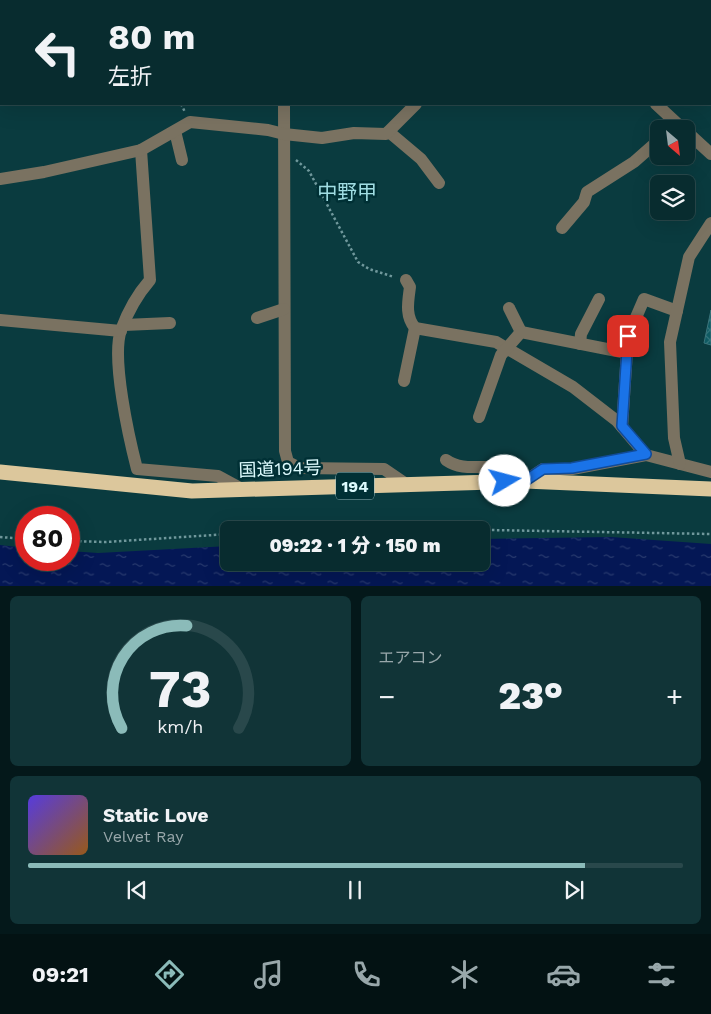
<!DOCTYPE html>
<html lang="ja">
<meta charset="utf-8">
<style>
body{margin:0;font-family:"Work Sans","Noto Sans JP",sans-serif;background:#113437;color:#f1f3f6;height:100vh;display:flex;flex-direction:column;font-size:19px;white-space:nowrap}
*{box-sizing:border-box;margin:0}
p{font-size:16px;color:#98a7aa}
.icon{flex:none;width:28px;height:28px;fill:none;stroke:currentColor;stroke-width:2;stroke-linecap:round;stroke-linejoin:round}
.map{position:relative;height:586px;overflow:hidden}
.panel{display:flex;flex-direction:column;gap:10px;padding:10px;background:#04181a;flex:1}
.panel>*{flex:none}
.top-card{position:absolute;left:0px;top:0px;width:711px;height:105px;box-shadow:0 5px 20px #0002,0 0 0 1px #29484b;background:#082c2f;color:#f1f3f6;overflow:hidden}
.needle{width:32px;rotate:152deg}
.buttons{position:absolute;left:650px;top:120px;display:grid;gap:10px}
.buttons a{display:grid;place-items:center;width:45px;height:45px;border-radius:8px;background:#082c2f;box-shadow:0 5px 20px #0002,0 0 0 1px #29484b;font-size:25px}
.speed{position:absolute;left:15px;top:506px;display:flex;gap:10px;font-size:25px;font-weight:700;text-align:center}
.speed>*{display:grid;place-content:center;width:65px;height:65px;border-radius:50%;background:#082c2f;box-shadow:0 5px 20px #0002,0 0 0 1px #29484b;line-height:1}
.speed .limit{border:8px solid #d22;background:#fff;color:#111}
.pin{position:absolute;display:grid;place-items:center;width:42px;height:42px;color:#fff;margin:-21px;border-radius:10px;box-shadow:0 2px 8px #0006}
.me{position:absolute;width:55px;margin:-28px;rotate:82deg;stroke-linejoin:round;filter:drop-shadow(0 0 4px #0008)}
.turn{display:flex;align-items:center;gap:18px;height:105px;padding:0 25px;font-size:22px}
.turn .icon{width:65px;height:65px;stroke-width:2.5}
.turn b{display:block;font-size:35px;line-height:42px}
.big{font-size:38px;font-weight:800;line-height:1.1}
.panel .widget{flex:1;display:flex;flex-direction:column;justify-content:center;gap:8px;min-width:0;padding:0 18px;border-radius:8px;background:#113437}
.panel .dial{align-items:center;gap:0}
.dial svg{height:130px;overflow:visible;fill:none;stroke:#29484b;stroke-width:7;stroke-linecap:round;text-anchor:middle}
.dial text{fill:#f1f3f6;stroke:none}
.song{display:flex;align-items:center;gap:15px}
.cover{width:60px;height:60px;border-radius:8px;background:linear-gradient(135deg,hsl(250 70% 55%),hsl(30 70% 35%))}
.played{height:5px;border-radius:2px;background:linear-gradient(90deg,#8bbbb9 85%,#29484b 85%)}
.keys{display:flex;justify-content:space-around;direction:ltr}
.heat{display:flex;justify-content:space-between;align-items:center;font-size:28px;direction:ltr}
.panel .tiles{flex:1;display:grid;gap:10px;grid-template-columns:1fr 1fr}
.widget:last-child{grid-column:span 2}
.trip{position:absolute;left:220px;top:521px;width:270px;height:50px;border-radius:8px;background:#082c2f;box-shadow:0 5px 20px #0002,0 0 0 1px #29484b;font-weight:800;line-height:50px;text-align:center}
.dock{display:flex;height:80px;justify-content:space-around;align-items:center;background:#031213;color:#98a7aa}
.dock .icon{width:35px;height:35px}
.dock .current{color:#8bbbb9}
.dock b{font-size:22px;color:#f1f3f6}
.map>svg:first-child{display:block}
</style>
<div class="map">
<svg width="711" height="587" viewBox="0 0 711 587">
<defs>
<pattern id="water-ripples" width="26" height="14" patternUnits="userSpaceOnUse" patternTransform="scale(1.25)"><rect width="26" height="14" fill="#041755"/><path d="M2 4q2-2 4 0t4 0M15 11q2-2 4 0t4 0" fill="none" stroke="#283a6e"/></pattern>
<pattern id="building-cross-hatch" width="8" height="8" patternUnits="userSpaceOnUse" patternTransform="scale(1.25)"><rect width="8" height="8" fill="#0f5b63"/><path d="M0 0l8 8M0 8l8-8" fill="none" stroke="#31737a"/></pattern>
</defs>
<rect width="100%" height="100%" fill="#0a3b3f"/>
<path fill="url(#water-ripples)" d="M611,537L711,544V586H0V545L26,548V560H69V551L98,553L229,546V562H481V539Z"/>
<path fill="url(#building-cross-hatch)" stroke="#3b757c" d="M711,310V345L704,343Z"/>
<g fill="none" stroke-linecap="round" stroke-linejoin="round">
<g stroke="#70989c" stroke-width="2.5" stroke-dasharray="2.5 2.5" stroke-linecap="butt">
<path d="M118,0V1"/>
<path d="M181,104L185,112"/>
<path d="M296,160L309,171L358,262L369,269L394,277"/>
<path d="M277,530L303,528L433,529L711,534"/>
<path d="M0,537L26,539"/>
<path d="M69,541L106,542L229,534"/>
</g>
<g stroke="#7a7261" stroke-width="12">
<path d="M283,0V1"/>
<path d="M539,0L541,1"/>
<path d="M710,20H711"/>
<path d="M284,104L285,451L288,462L300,468L384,469L406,484"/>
<path d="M656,104L683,129"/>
<path d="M175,131L182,160"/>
<path d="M686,131L711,154"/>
<path d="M389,132L421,159L439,183"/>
<path d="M141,150L150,280C137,295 128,311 121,330C111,358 129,438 137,469L218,476L242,489"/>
<path d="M0,179L44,172L141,150L190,122L268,130L284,134L322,138L354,133L386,134L416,104"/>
<path d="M562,228L584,202L587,192L634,162L659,140"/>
<path d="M406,280L410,287C408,302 405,316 415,328"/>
<path d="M509,308L521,332"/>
<path d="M257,318L284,309"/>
<path d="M0,320L121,331"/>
<path d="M124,325L170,323"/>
<path d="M580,344L581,334L599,299"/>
<path d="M404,381L415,328L496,342L573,387L617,421L646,455"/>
<path d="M479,417L501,355L521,332L627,353"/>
<path d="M622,427L628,336L644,299L677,311"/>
<path d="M446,460C465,473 484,463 504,469C511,471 518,477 525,481L543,469H572L646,455L711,472"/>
<path d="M680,464L674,438L670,342L689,257L711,223"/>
</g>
<path stroke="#dcc79c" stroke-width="15" d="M0,472L192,491L525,481L711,489"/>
</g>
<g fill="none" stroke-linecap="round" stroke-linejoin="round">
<defs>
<path id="route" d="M505,481H525L543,469L572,468L646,454L622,426L628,336"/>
</defs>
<use href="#route" stroke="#114b97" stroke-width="12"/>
<use href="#route" stroke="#1a73e8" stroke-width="9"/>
</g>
<g text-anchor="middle" stroke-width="5" stroke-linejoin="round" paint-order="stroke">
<rect fill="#003035" stroke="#9abdc1" stroke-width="1" x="336" y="472.5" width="38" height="27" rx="4"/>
<g font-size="16" font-weight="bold" fill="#dcfafd">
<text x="355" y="492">194</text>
</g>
<g font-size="18" fill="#dcfafd" stroke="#003035">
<text transform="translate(280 469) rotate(-2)" y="6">国道194号</text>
</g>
<g font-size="20" fill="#a0dde3" stroke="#003035">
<text x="347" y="199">中野甲</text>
</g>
</g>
</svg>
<div class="buttons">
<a><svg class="needle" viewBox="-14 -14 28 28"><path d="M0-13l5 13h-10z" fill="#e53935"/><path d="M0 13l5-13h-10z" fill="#98a7aa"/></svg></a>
<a><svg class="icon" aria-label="layers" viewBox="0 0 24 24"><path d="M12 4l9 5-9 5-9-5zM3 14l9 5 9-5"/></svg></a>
</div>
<div class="speed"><div class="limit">80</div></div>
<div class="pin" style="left:628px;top:336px;background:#d93025"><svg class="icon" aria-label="arrive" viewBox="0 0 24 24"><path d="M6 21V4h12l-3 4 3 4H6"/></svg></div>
<svg class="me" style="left:505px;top:481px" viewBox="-20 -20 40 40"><circle r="19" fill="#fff"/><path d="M0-13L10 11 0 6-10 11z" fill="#1a73e8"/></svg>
<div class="trip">09:22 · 1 分 · 150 m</div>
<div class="top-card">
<div class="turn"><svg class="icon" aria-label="left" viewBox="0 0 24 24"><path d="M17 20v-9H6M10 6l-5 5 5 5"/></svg><div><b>80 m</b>左折</div></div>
</div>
</div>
<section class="panel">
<div class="tiles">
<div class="widget dial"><svg viewBox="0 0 100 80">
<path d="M14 69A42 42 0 1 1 86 69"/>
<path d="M14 69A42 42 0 0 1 54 6" stroke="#8bbbb9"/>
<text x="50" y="56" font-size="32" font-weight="700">73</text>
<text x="50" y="72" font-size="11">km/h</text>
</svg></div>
<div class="widget"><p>エアコン</p>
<div class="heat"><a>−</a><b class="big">23°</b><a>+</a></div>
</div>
<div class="widget">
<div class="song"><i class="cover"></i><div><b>Static Love</b><p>Velvet Ray</p></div></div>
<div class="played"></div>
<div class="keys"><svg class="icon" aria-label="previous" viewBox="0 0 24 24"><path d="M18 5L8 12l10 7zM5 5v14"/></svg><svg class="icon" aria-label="pause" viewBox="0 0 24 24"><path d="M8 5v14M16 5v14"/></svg><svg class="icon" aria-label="next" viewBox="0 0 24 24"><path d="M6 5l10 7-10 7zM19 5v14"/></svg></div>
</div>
</div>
</section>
<nav class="dock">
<b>09:21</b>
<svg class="icon current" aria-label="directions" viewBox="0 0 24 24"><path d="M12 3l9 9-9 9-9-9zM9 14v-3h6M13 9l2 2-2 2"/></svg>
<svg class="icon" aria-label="music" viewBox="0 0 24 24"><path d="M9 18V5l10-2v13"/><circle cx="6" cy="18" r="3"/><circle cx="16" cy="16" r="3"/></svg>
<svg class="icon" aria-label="phone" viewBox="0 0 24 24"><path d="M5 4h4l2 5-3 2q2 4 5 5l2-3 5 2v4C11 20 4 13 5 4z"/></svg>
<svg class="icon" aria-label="climate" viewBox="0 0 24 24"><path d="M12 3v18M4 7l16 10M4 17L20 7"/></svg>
<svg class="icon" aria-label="car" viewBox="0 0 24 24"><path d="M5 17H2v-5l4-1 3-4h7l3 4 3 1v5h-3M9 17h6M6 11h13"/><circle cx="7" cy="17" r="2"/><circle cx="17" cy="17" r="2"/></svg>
<svg class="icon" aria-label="filters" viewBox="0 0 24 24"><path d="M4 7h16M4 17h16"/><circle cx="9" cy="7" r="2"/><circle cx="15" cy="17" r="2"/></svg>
</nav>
